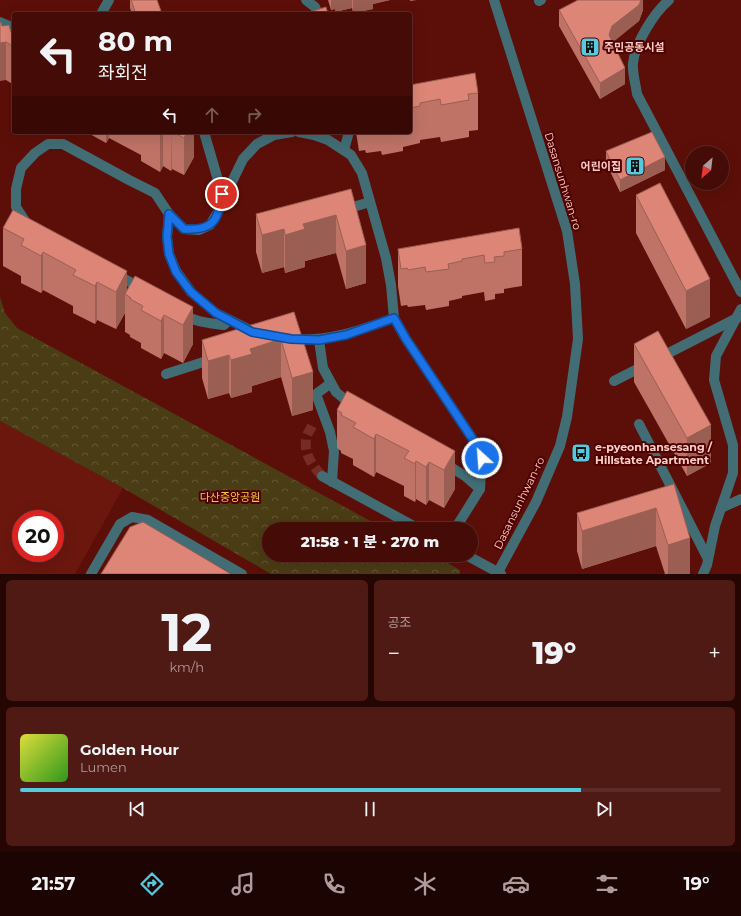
<!DOCTYPE html>
<html lang="ko">
<meta charset="utf-8">
<style>
body{margin:0;font-family:Montserrat,"Noto Sans KR",sans-serif;background:#4f1914;color:#f1f3f6;height:100vh;display:flex;flex-direction:column;font-size:15px;white-space:nowrap}
*{box-sizing:border-box;margin:0}
p{font-size:13px;color:#b09b9b}
.icon{flex:none;width:22px;height:22px;fill:none;stroke:currentColor;stroke-width:2;stroke-linecap:round;stroke-linejoin:round}
.map{position:relative;height:574px;overflow:hidden}
.drawer{display:flex;flex-direction:column;gap:6px;padding:6px;background:#260603;flex:1}
.drawer>*{flex:none}
.hud{position:absolute;left:12px;top:12px;width:400px;height:122px;border-radius:4px;box-shadow:0 4px 16px #0002,0 0 0 1px #5d2b28;background:#450b06;color:#f1f3f6;overflow:hidden}
.needle{width:26px;rotate:208deg}
.controls{position:absolute;left:685px;top:146px;display:grid;gap:8px}
.controls a{display:grid;place-items:center;width:44px;height:44px;border-radius:50%;background:#450b06;box-shadow:0 4px 16px #0002,0 0 0 1px #5d2b28;font-size:20px}
.speed{position:absolute;left:12px;top:510px;display:flex;gap:8px;font-size:20px;font-weight:700;text-align:center}
.speed>*{display:grid;place-content:center;width:52px;height:52px;border-radius:50%;background:#450b06;box-shadow:0 4px 16px #0002,0 0 0 1px #5d2b28;line-height:1}
.speed .limit{border:6px solid #d22;background:#fff;color:#111}
.pin{position:absolute;display:grid;place-items:center;width:34px;height:34px;color:#fff;margin:-17px;border:2px solid #fff;border-radius:50%;box-shadow:0 1px 4px #0007}
.me{position:absolute;width:44px;margin:-22px;rotate:334deg;stroke-linejoin:round;filter:drop-shadow(0 0 3px #0008)}
.turn{display:flex;align-items:center;gap:14px;height:84px;padding:0 20px;font-size:18px}
.turn .icon{width:52px;height:52px;stroke-width:2.5}
.turn b{display:block;font-size:28px;line-height:34px}
.lanes{display:flex;align-items:center;height:38px;padding:0 20px;background:#0003;justify-content:center;gap:20px;direction:ltr}
.lanes .off{opacity:.35}
.big{font-size:30px;font-weight:800;line-height:1.1}
.drawer .widget{flex:1;display:flex;flex-direction:column;justify-content:center;gap:6px;min-width:0;padding:0 14px;border-radius:6px;background:#4f1914}
.drawer .dial{align-items:center;gap:0}
.dial b{font-size:52px;line-height:1}
.song{display:flex;align-items:center;gap:12px}
.cover{width:48px;height:48px;border-radius:6px;background:linear-gradient(135deg,hsl(60 70% 55%),hsl(110 70% 35%))}
.played{height:4px;border-radius:2px;background:linear-gradient(90deg,#54cade 80%,#5d2b28 80%)}
.keys{display:flex;justify-content:space-around;direction:ltr}
.heat{display:flex;justify-content:space-between;align-items:center;font-size:22px;direction:ltr}
.drawer .tiles{flex:1;display:grid;gap:6px;grid-template-columns:1fr 1fr}
.widget:last-child{grid-column:span 2}
.trip{position:absolute;left:262px;top:522px;width:216px;height:40px;border-radius:20px;background:#450b06;box-shadow:0 4px 16px #0002,0 0 0 1px #5d2b28;font-weight:800;line-height:40px;text-align:center}
.tab-bar{display:flex;height:64px;justify-content:space-around;align-items:center;background:#1c0402;color:#b09b9b}
.tab-bar .icon{width:28px;height:28px}
.tab-bar .selected{color:#54cade}
.tab-bar b{font-size:18px;color:#f1f3f6}
.map>svg:first-child{display:block}
</style>
<div class="map">
<svg width="741" height="574" viewBox="0 0 741 574">
<defs>
<pattern id="park-crowns" width="20" height="18" patternUnits="userSpaceOnUse"><rect width="20" height="18" fill="#4a3c14"/><path d="M2 6a3 3 0 1 1 6 0M12 15a3 3 0 1 1 6 0" fill="none" stroke="#655735"/></pattern>
</defs>
<rect width="100%" height="100%" fill="#5c0f08"/>
<path fill="#6b170e" fill-rule="evenodd" d="M0,421L123,488L75,574H0ZM21,519H55V553H21Z"/>
<path fill="url(#park-crowns)" d="M0,297L5,313L17,328L385,529H269V555H433L460,570V574H271L123,488L0,421Z"/>
<g fill="none" stroke-linecap="round" stroke-linejoin="round">
<path stroke="#742c24" stroke-width="10" stroke-dasharray="10 5" stroke-linecap="butt" d="M312,426C310,430 306,435 306,440C304,455 313,466 322,476"/>
<g stroke="#426d75" stroke-width="10">
<path d="M306,0L315,7L318,14"/>
<path d="M494,0L567,231L575,284L578,339L567,417L560,446L536,502L497,574"/>
<path d="M669,0C654,13 635,43 633,63C632,73 636,85 637,94L741,292"/>
<path d="M539,1L541,0"/>
<path d="M101,14L109,0"/>
<path d="M0,22L14,28"/>
<path d="M299,132L314,135L328,140L351,155L362,173L386,258L391,285L394,318L406,339L476,444L482,458L480,489L455,529"/>
<path d="M344,150L349,132"/>
<path d="M222,194L229,188L243,159L257,144L274,135L292,132"/>
<path d="M343,210L370,202"/>
<path d="M169,214L167,237L169,254L176,271L191,292L216,313L254,332"/>
<path d="M27,224L16,207V189L21,168L35,153L48,144H63L129,180L155,193L169,214L184,229L199,230L210,225L219,210L222,194L204,132"/>
<path d="M115,274L143,289"/>
<path d="M182,314C194,322 210,323 224,325L229,320"/>
<path d="M289,339C329,342 358,331 394,318"/>
<path d="M319,340L323,368L336,392L354,407"/>
<path d="M166,374L213,359"/>
<path d="M614,381L737,318"/>
<path d="M331,383L316,394L330,432L334,451L332,482"/>
<path d="M639,424L708,559"/>
<path d="M444,463L465,476L480,489"/>
<path d="M322,476L419,529"/>
<path d="M721,508L741,499"/>
<path d="M466,555L501,574"/>
<path d="M91,574L120,524L132,517L148,520L242,574"/>
<path d="M703,574L707,565L715,526L733,473V445L714,380L716,356L741,309"/>
</g>
</g>
<g fill="#be7366">
<path d="M130,0H157L162,14H132L130,8Z"/>
<path d="M328,0H390L373,4V9L353,13L352,8L335,12V9L331,10Z"/>
<path d="M410,0H417L410,1Z"/>
<path d="M643,0V10L639,21L612,42L625,84L600,99L559,26V10Z"/>
<path d="M2,26L11,32L14,26V85L6,80Z"/>
<path d="M410,85L478,93V130L469,131V137L441,142L440,137L420,140V143L403,147V151L382,155L381,151L366,153L365,150L359,151L356,132H410Z"/>
<path d="M88,132H194V157L184,175L172,169L171,171L163,166L160,172L141,161V155L109,138L106,143L88,133Z"/>
<path d="M606,151L665,170L620,192L606,163Z"/>
<path d="M351,189L366,283L346,289L336,253L305,261V267L285,273L284,267L262,273L256,252V214Z"/>
<path d="M636,195L710,317L686,329L636,233Z"/>
<path d="M3,228L127,291L193,307V344L183,363L164,353L161,359L141,348V343L130,337V335L125,332V313L116,329L97,320L95,324L73,313V306L43,290L41,293L21,283V276L3,266Z"/>
<path d="M398,249H522V286L504,289V293L495,294V299L485,301L484,292L462,296V298L449,301V306L426,310L425,305L408,307L407,305L401,306L398,286Z"/>
<path d="M294,312L313,410L292,416L281,377L252,386V392L231,398L229,393L208,399L202,378V340Z"/>
<path d="M634,344L711,463L687,476L634,382Z"/>
<path d="M337,410L455,451V489L444,508L429,500L426,505L416,499L415,502L404,496V486L376,472L374,477L353,465V459L341,453V451L337,448Z"/>
<path d="M674,484L690,574H665L656,546L582,569L577,551V513Z"/>
</g>
<g fill="#9b5e53">
<path d="M331,0H335V9L331,10Z"/>
<path d="M335,0H352V8L335,12Z"/>
<path d="M353,0H390L373,4V9L353,13Z"/>
<path d="M641,0H643V10L639,21L612,43L609,35L612,26Z"/>
<path d="M6,42V80L0,81V43Z"/>
<path d="M625,68V84L600,99V83Z"/>
<path d="M106,132H109V138L106,143Z"/>
<path d="M161,132H163V166L160,172V134Z"/>
<path d="M171,132L172,169L171,171Z"/>
<path d="M187,132H194V157L184,175V138Z"/>
<path d="M665,157V170L620,192V180Z"/>
<path d="M336,215V253L305,261V267L285,273V235L303,224Z"/>
<path d="M284,229V267L262,273V235Z"/>
<path d="M366,245V283L346,289V251Z"/>
<path d="M43,252V290L41,293V256Z"/>
<path d="M127,271V296L125,294V313L116,329V292Z"/>
<path d="M710,279V317L686,329V291Z"/>
<path d="M97,282V320L95,324V286Z"/>
<path d="M193,307V344L183,363V325Z"/>
<path d="M164,315V353L161,359V321Z"/>
<path d="M281,339V377L252,386V392L231,398V360L250,349Z"/>
<path d="M229,355V393L208,399V361Z"/>
<path d="M313,372V410L292,416V378Z"/>
<path d="M711,425V463L687,476V438Z"/>
<path d="M376,434V472L374,477V439Z"/>
<path d="M455,451V489L444,508V470Z"/>
<path d="M416,461V499L415,502V464Z"/>
<path d="M429,462V500L426,505V467Z"/>
<path d="M656,508V546L582,569V531Z"/>
<path d="M690,538V574H668V545Z"/>
</g>
<g fill="#dd8677" stroke="#9b5e53">
<path d="M131,0H157L162,14H136Z"/>
<path d="M578,0H641L639,5L612,26L609,35L625,68L600,83L559,10Z"/>
<path d="M326,7L328,14H303Z"/>
<path d="M1,22L2,26L9,25L11,32L14,26V47L6,42L0,43V23Z"/>
<path d="M475,73L478,93L468,94L469,100L441,105L440,99L420,103V106L410,108V85Z"/>
<path d="M156,132H161L160,134Z"/>
<path d="M173,132H187L184,138Z"/>
<path d="M652,132L665,157L620,180L606,151Z"/>
<path d="M660,183L710,279L686,291L636,195Z"/>
<path d="M351,189L366,245L346,251L336,215L303,224L305,229L285,235L284,229L262,235L256,214Z"/>
<path d="M13,210L127,271L116,292L97,282L95,286L73,275L76,270L43,252L41,256L21,245L24,239L3,228Z"/>
<path d="M519,228L522,249L504,252V256L494,257L495,262L485,263L484,255L462,259V261L448,264L449,269L426,272L425,267L408,270L407,268L401,269L398,249Z"/>
<path d="M135,276L193,307L183,325L164,315L161,321L141,310L143,306L130,299L131,298L125,294Z"/>
<path d="M294,312L313,372L292,378L281,339L250,349L252,354L231,360L229,355L208,361L202,340Z"/>
<path d="M658,331L711,425L687,438L634,344Z"/>
<path d="M347,391L455,451L444,470L429,462L426,467L416,461L415,464L404,458L409,451L376,434L374,439L353,427L356,423L341,415L342,413L337,410Z"/>
<path d="M674,484L690,538L668,545L656,508L582,531L577,513Z"/>
<path d="M143,522L231,574H101L130,527Z"/>
</g>
<g fill="none" stroke-linecap="round" stroke-linejoin="round">
<defs>
<path id="route" d="M222,194C218,220 214,231 184,229L169,214L167,237L169,254L176,272L191,292L216,313L252,332L291,339L319,340L346,335L394,318L406,339L476,444L482,458"/>
</defs>
<use href="#route" stroke="#114b97" stroke-width="10"/>
<use href="#route" stroke="#1a73e8" stroke-width="7"/>
</g>
<defs>
<symbol id="building-square" viewBox="-11 -11 22 22"><rect x="-9" y="-9" width="18" height="18" rx="4" fill="#54cade" stroke="#4f0100"/><path d="M-4-6H4V6H1V3H-1V6H-4ZM-2.5-4.3h1.7v1.8h-1.7ZM.8-4.3h1.7v1.8H.8ZM-2.5-1h1.7V.8h-1.7ZM.8-1h1.7V.8H.8Z" fill="#111"/></symbol>
<symbol id="bus-square" viewBox="-11 -11 22 22"><rect x="-9" y="-9" width="18" height="18" rx="4" fill="#54cade" stroke="#4f0100"/><path d="M-5-6H5V4H4V6H2V4H-2V6H-4V4H-5ZM-3.5-4V0h7V-4ZM-3.5 1.2v1.5H-2V1.2ZM2 1.2v1.5H3.5V1.2Z" fill="#111"/></symbol>
</defs>
<g fill-rule="evenodd">
<use href="#building-square" x="579" y="36" width="22" height="22"/>
<use href="#building-square" x="624" y="155" width="22" height="22"/>
<use href="#bus-square" x="570" y="442" width="22" height="22"/>
</g>
<g text-anchor="middle" stroke-width="4" stroke-linejoin="round" paint-order="stroke">
<g font-size="11" font-weight="bold" fill="#fecfc6" stroke="#4f0100" text-anchor="start">
<text x="604" y="51">주민공동시설</text>
<text x="621" y="170" text-anchor="end">어린이집</text>
<text x="595" y="451">e-pyeonhansesang /<tspan x="595" dy="13">Hillstate Apartment</tspan></text>
</g>
<g font-size="11" fill="#fecfc6" stroke="#4f0100">
<text transform="translate(563 181) rotate(73)" y="4">Dasansunhwan-ro</text>
<text transform="translate(519 503) rotate(-64)" y="4">Dasansunhwan-ro</text>
</g>
<g font-size="11" fill="#f5c93e" stroke="#4f0100">
<text x="230" y="501">다산중앙공원</text>
</g>
</g>
</svg>
<div class="controls">
<a><svg class="needle" viewBox="-14 -14 28 28"><path d="M0-13l5 13h-10z" fill="#e53935"/><path d="M0 13l5-13h-10z" fill="#b09b9b"/></svg></a>
</div>
<div class="speed"><div class="limit">20</div></div>
<div class="pin" style="left:222px;top:194px;background:#d93025"><svg class="icon" aria-label="arrive" viewBox="0 0 24 24"><path d="M6 21V4h12l-3 4 3 4H6"/></svg></div>
<svg class="me" style="left:482px;top:458px" viewBox="-20 -20 40 40"><circle r="17" fill="#1a73e8" stroke="#fff" stroke-width="3"/><path d="M0-11L8 9 0 5-8 9z" fill="#fff"/></svg>
<div class="trip">21:58 · 1 분 · 270 m</div>
<div class="hud">
<div class="turn"><svg class="icon" aria-label="left" viewBox="0 0 24 24"><path d="M17 20v-9H6M10 6l-5 5 5 5"/></svg><div><b>80 m</b>좌회전</div></div>
<div class="lanes"><svg class="icon" aria-label="left" viewBox="0 0 24 24"><path d="M17 20v-9H6M10 6l-5 5 5 5"/></svg><svg class="icon off" aria-label="ahead" viewBox="0 0 24 24"><path d="M12 20V5M6 11l6-6 6 6"/></svg><svg class="icon off" aria-label="right" viewBox="0 0 24 24"><path d="M7 20v-9h11M14 6l5 5-5 5"/></svg></div>
</div>
</div>
<section class="drawer">
<div class="tiles">
<div class="widget dial"><b>12</b><p>km/h</p></div>
<div class="widget"><p>공조</p>
<div class="heat"><a>−</a><b class="big">19°</b><a>+</a></div>
</div>
<div class="widget">
<div class="song"><i class="cover"></i><div><b>Golden Hour</b><p>Lumen</p></div></div>
<div class="played"></div>
<div class="keys"><svg class="icon" aria-label="previous" viewBox="0 0 24 24"><path d="M18 5L8 12l10 7zM5 5v14"/></svg><svg class="icon" aria-label="pause" viewBox="0 0 24 24"><path d="M8 5v14M16 5v14"/></svg><svg class="icon" aria-label="next" viewBox="0 0 24 24"><path d="M6 5l10 7-10 7zM19 5v14"/></svg></div>
</div>
</div>
</section>
<nav class="tab-bar">
<b>21:57</b>
<svg class="icon selected" aria-label="directions" viewBox="0 0 24 24"><path d="M12 3l9 9-9 9-9-9zM9 14v-3h6M13 9l2 2-2 2"/></svg>
<svg class="icon" aria-label="music" viewBox="0 0 24 24"><path d="M9 18V5l10-2v13"/><circle cx="6" cy="18" r="3"/><circle cx="16" cy="16" r="3"/></svg>
<svg class="icon" aria-label="phone" viewBox="0 0 24 24"><path d="M5 4h4l2 5-3 2q2 4 5 5l2-3 5 2v4C11 20 4 13 5 4z"/></svg>
<svg class="icon" aria-label="climate" viewBox="0 0 24 24"><path d="M12 3v18M4 7l16 10M4 17L20 7"/></svg>
<svg class="icon" aria-label="car" viewBox="0 0 24 24"><path d="M5 17H2v-5l4-1 3-4h7l3 4 3 1v5h-3M9 17h6M6 11h13"/><circle cx="7" cy="17" r="2"/><circle cx="17" cy="17" r="2"/></svg>
<svg class="icon" aria-label="filters" viewBox="0 0 24 24"><path d="M4 7h16M4 17h16"/><circle cx="9" cy="7" r="2"/><circle cx="15" cy="17" r="2"/></svg>
<b>19°</b>
</nav>
